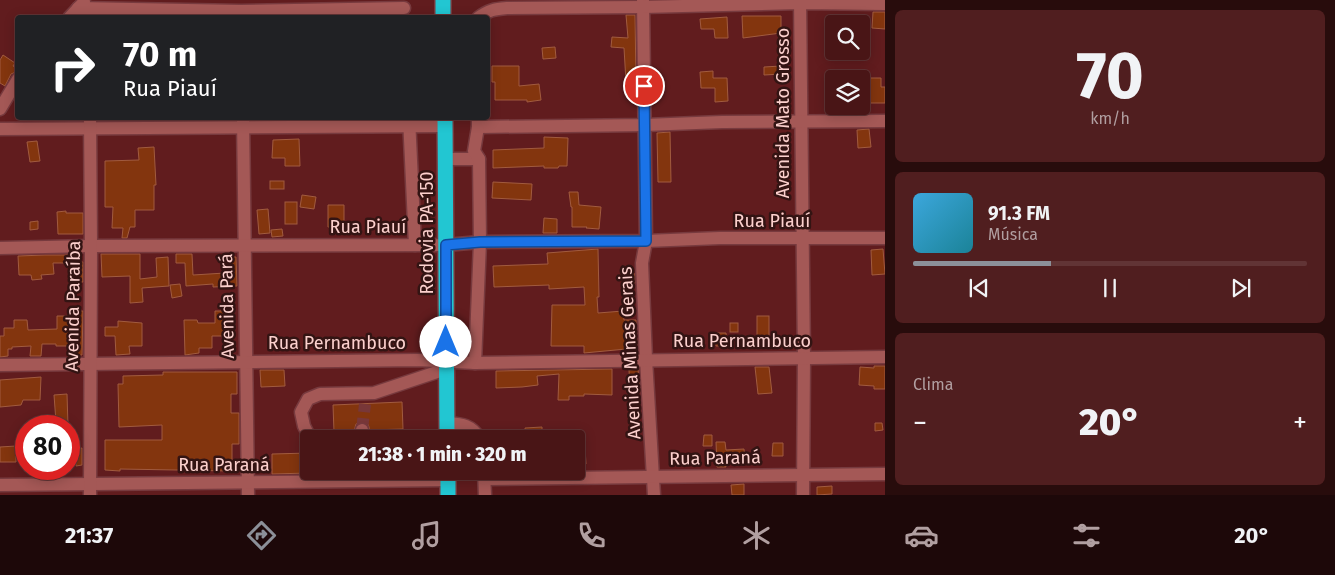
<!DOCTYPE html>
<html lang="pt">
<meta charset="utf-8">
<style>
body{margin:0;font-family:"Fira Sans",sans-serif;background:#501e1f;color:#f1f3f6;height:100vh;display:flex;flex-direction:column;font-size:19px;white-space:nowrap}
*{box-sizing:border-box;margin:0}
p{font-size:16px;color:#b19fa1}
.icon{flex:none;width:28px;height:28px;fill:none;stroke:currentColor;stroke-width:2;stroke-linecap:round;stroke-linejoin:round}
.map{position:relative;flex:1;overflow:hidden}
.side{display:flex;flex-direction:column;gap:10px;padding:10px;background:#280c0c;width:450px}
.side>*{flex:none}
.guide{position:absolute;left:15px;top:15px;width:475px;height:105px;border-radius:5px;box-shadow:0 2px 12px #0003,0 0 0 1px #613435;background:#202124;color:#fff;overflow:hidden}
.controls{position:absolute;left:825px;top:15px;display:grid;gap:10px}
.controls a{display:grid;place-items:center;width:45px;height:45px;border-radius:5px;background:#491516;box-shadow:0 2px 12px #0003,0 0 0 1px #613435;font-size:25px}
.speed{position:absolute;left:15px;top:415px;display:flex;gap:10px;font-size:25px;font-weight:700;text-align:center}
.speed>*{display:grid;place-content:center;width:65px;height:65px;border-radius:50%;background:#491516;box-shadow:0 2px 12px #0003,0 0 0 1px #613435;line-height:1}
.speed .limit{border:8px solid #d22;background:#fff;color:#111}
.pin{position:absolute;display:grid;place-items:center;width:42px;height:42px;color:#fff;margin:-21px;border:2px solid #fff;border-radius:50%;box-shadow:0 1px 5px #0007}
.me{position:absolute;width:55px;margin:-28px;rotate:0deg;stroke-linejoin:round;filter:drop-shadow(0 0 4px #0008)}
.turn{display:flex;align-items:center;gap:18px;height:105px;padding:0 25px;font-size:22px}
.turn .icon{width:65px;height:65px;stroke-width:2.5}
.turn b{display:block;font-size:35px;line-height:42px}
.big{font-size:38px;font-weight:800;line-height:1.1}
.side .card{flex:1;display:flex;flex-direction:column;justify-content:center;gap:8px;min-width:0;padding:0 18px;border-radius:8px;background:#501e1f}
.side .dial{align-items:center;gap:0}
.dial b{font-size:65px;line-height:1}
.song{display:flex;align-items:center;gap:15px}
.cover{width:60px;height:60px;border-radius:8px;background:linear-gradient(135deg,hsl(200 70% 55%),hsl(190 70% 35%))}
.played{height:5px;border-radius:2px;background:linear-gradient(90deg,#8c9099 35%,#613435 35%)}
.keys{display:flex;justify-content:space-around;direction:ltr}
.heat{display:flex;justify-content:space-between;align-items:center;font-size:28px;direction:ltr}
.trip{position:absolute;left:300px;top:430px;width:285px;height:50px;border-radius:5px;background:#491516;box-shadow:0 2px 12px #0003,0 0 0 1px #613435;font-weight:800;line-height:50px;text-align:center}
.menu{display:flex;height:80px;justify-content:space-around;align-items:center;background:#1d0809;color:#b19fa1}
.menu .icon{width:35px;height:35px}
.menu .current{color:#8c9099}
.menu b{font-size:22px;color:#f1f3f6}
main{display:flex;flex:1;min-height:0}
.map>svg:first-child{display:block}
</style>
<main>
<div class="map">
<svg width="885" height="495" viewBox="0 0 885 495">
<rect width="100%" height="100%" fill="#611c1e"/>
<g fill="#83350e" stroke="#a15b3f">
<path d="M873,12H885V29L872,28Z"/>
<path d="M626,15H635L636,82H626L624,48L611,47L612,37L628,38Z"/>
<path d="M742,16H781V33L743,38Z"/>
<path d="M727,17L728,38H715L714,29H701L700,19Z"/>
<path d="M834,21V50H828L826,22Z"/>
<path d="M555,47L556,58L543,59L542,48Z"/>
<path d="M3,55L15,63L13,66L18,69V71L11,74L5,86L0,83V60Z"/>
<path d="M492,66H519V86L539,84L541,100L527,102V100H495V82H492Z"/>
<path d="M781,66L782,74L764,75V67Z"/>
<path d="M713,71V78H727L728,101L715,102V88H701L700,72Z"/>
<path d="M870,78H881V87H885V103H869Z"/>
<path d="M869,129L871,147L858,148L857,130Z"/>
<path d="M670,132L671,182H658L657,133Z"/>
<path d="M544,137L568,138L567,166H559L558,168H544V166L493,168V150L544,148Z"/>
<path d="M299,139L300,166H285V158H272L273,140Z"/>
<path d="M37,141L40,161L30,162L27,142Z"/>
<path d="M154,147L156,185H154V210H135V227H130L127,238H122L123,228H112L113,207H105V161L139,160L138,148Z"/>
<rect x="270" y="181" width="14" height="8"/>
<path d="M493,182L532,184L531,200L492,198Z"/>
<path d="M569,192H578L579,205L601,207L599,229L586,228L587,227H572V207H571Z"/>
<path d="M302,195L316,197L314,209L300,207Z"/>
<rect x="285" y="202" width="12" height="22"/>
<path d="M328,205H344V228L328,227Z"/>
<path d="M268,209L270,233L259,234L257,210Z"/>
<path d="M66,211V213H83V234H58L57,212Z"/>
<path d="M544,218L557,219V233H543Z"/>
<path d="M38,221V229L30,230V222Z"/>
<path d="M282,229L283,236L272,237L271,230Z"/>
<path d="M598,249L599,297H597L598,313L623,311L624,320H636L637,348L584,353V346H551L552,305H585L584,287L549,289V285L494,287L493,266L548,264L547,253Z"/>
<path d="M883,249L885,274L872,275L871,250Z"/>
<path d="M101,254H140V279L157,277L156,258L168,257L169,286L142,288L143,302L130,303V276L102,277Z"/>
<path d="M176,254H192L193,275L225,273L224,257H236L237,286L213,287V284L186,286L185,263H176Z"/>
<path d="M45,255H72V263H53L54,274L41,275L42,279L32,280L31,275H19L18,256Z"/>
<path d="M83,262V282H75L74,263Z"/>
<path d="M634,273L635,283L626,284L625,275Z"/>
<path d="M180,284L182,296L172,298L170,285Z"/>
<path d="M70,311H83L82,355H70V346H56V344H42L41,356H30L31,346L12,347V349H8V356L0,357V336H4V328H14V320H27L28,330L57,329V316H70Z"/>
<path d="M215,311H225V336H212V348H199V353L185,355L184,320H197L198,323H215Z"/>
<rect x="757" y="316" width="12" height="22"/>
<path d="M118,321L142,323V346H129L130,354L116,355L115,336H105V327H118Z"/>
<rect x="730" y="323" width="8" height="9"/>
<path d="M716,333H726L727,346H716Z"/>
<path d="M874,366H885V389H874V386L859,385L860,367L874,368Z"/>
<path d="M755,367H769L772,393L758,394Z"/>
<path d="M612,369V395L584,394V396H569V400H558L559,374L537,376L538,385L522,387L496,388V371Z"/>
<path d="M638,369L640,390H630L629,370Z"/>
<path d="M260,370H284L285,386L261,387Z"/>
<path d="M163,372H237V394H231V413H239V444H232V471L120,469V471L105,470V440H162V425L119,427L118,384H123V376L163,375Z"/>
<path d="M41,377L40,400H23L21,405L0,407V380Z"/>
<path d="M67,394L68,426H60L59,421L56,422L54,395Z"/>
<path d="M402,402L403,429L370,430L368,424L361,422L356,424L354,431L334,432L333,405Z"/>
<path d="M875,423H882L883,430L875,431Z"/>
<path d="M542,427V437L526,438L525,428Z"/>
<path d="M704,435H712V446H703Z"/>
<path d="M716,442H725L726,450L744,449L745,462L726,463V467H717Z"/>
<path d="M773,443H783V456H772Z"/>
<path d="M16,446V462H0V447Z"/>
<path d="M82,448V465L76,466L75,449Z"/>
<path d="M576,448H585L586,464L576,465Z"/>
<path d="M309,453V473L272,474V454Z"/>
<path d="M33,469H42V476H35Z"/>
<path d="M744,484V495H732L731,485Z"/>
<path d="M832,486V494L817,495V487Z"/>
</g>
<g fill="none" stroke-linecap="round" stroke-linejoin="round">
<path stroke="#783738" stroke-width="12" stroke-dasharray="12 6" stroke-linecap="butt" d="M362,430L365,404"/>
<defs>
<g id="minor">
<path d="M643,0L646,241L642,263L646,359L654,495"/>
<path d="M800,0L804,358L803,495"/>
<path d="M78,8L241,11L404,8"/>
<path d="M69,18L84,2"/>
<path d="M478,18C488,10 495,9 507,8L643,7L800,3L885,4"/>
<path d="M0,109L18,79"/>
<path d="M243,118L248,495"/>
<path d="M409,118L415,245"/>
<path d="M478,127L645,125L722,122L885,121"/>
<path d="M0,129L445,126"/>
<path d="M445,159H479"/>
<path d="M0,248L91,246L446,245L480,242L646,241L720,238H885"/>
<path d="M475,363L480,242L479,159L474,151L478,127V118"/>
<path d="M0,365L418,360L475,363L885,357"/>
<path d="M447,423C462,424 472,425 480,439"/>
<path d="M362,430L364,439"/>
<path d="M315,439L310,438L304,426L301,412L308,399L320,394L374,393L446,369"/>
<path d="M484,473L485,495"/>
<path d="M485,479L885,474"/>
<path d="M0,485L448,480"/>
<path d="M90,495L91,246L90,118"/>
</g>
<g id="highway">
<path d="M443,0V18"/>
<path d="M445,118L447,439"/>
<path d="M448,471V495"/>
</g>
</defs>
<use href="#minor" stroke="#773a3e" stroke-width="15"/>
<use href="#highway" stroke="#773a3e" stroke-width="18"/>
<use href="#minor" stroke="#a45856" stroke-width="12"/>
<use href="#highway" stroke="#22c6d2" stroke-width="15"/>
</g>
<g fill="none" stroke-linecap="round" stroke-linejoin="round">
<defs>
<path id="route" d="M446,342V245L480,242L646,241L644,86"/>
</defs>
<use href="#route" stroke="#114b97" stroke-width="12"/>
<use href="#route" stroke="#1a73e8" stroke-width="9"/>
</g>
<g text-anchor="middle" stroke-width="5" stroke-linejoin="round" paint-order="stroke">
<g font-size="18" fill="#fcd0cd" stroke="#331413">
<text transform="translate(783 113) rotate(-90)" y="6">Avenida Mato Grosso</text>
<text x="772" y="227">Rua Piauí</text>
<text x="368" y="233">Rua Piauí</text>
<text transform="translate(427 233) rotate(-90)" y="6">Rodovia PA-150</text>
<text transform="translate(73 306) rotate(-89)" y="6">Avenida Paraíba</text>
<text transform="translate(227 306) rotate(-91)" y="6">Avenida Pará</text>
<text x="742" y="347">Rua Pernambuco</text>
<text x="337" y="349">Rua Pernambuco</text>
<text transform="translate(630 353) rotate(-93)" y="6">Avenida Minas Gerais</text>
<text transform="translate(715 458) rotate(-1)" y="6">Rua Paraná</text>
<text x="224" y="471">Rua Paraná</text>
</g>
</g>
</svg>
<div class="controls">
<a><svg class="icon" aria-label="search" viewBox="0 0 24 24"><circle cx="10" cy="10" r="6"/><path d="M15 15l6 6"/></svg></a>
<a><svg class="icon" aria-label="layers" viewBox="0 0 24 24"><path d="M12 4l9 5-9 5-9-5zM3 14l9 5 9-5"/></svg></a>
</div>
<div class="speed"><div class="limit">80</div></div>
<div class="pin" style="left:644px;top:86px;background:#d93025"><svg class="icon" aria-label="arrive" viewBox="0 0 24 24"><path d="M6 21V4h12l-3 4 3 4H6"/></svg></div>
<svg class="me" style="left:446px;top:342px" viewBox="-20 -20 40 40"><circle r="19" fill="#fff"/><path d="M0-13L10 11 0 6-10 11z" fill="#1a73e8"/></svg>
<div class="trip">21:38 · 1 min · 320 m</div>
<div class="guide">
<div class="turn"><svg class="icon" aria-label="right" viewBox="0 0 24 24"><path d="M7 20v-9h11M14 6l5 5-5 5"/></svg><div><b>70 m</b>Rua Piauí</div></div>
</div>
</div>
<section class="side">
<div class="card dial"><b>70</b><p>km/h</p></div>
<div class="card">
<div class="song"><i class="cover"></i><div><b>91.3 FM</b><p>Música</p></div></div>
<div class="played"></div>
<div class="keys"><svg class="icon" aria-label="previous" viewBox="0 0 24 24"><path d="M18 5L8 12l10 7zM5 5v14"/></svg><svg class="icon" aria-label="pause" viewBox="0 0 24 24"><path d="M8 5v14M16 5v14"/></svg><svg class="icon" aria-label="next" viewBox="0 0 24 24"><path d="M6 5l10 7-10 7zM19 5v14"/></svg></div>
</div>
<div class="card"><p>Clima</p>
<div class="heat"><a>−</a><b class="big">20°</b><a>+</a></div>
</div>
</section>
</main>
<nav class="menu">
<b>21:37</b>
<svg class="icon current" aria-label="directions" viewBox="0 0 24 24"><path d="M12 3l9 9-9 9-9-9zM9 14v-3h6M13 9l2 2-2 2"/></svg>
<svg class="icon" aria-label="music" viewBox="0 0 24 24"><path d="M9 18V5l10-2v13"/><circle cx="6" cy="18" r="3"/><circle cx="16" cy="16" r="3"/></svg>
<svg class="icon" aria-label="phone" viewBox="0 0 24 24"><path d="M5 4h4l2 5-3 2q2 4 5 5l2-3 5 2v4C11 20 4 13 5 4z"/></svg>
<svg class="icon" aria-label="climate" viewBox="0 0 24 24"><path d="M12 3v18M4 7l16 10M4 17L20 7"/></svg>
<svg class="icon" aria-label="car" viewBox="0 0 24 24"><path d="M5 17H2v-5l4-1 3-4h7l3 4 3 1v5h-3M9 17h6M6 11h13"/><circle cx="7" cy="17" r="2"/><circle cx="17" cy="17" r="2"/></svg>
<svg class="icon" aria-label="filters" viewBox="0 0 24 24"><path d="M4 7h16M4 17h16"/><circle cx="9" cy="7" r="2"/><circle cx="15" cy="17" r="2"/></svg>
<b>20°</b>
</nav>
